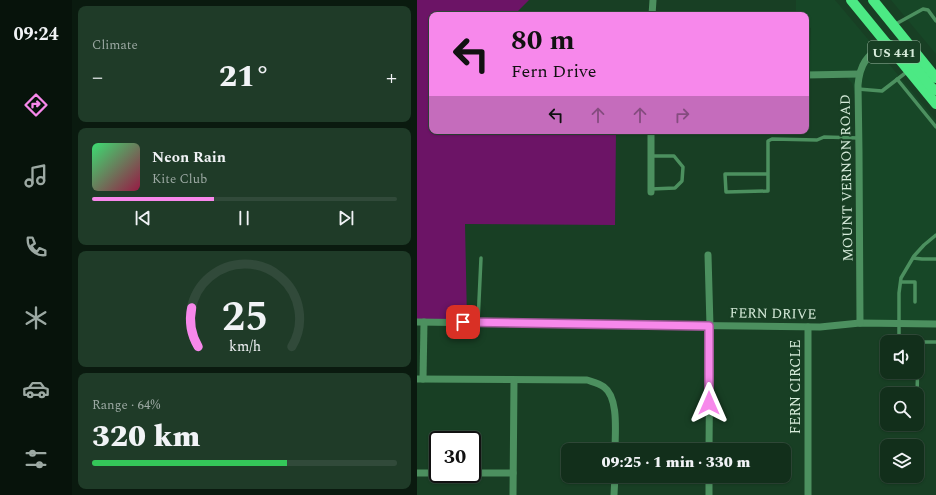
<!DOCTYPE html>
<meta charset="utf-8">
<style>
body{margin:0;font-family:Spectral,serif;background:#1f3b28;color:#f1f3f6;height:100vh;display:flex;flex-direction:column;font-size:15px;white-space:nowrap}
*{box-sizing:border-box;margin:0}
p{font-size:13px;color:#9ca9a3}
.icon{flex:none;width:22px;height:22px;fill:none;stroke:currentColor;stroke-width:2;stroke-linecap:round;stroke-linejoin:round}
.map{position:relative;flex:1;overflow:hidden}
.details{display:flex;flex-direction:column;gap:6px;padding:6px;background:#0a1a0f;width:345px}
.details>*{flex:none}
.top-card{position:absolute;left:12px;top:12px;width:380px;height:122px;border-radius:8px;box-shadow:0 1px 3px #0004,0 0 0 1px #314a3a;background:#f788eb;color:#111;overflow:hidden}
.controls{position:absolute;left:463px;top:335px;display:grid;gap:8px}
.controls a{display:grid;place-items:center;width:44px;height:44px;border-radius:8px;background:#122f1b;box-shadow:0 1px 3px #0004,0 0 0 1px #314a3a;font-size:20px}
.speed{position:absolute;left:12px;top:431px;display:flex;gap:8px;font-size:20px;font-weight:700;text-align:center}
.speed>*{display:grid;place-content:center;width:52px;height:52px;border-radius:50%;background:#122f1b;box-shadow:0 1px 3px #0004,0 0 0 1px #314a3a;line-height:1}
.speed .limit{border:2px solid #111;border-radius:6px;background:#fff;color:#111}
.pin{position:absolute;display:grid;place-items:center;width:34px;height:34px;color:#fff;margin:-17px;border-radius:8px;box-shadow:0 2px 6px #0006}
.me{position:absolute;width:44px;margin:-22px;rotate:0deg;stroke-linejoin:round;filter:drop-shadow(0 0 3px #0008)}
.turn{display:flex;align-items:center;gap:14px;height:84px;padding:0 16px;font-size:18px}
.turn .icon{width:52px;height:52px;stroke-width:2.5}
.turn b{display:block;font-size:28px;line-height:34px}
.lanes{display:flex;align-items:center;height:38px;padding:0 16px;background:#0003;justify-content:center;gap:20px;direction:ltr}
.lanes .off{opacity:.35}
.big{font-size:30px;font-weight:800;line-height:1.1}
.details .tile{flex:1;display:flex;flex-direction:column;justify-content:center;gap:6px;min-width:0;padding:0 14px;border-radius:8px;background:#1f3b28}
.details .dial{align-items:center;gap:0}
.dial svg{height:104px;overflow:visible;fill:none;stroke:#314a3a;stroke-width:7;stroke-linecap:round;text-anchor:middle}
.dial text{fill:#f1f3f6;stroke:none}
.song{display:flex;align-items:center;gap:12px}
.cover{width:48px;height:48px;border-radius:6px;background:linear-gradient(135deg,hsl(140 70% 55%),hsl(340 70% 35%))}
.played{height:4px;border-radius:2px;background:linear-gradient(90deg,#f788eb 40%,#314a3a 40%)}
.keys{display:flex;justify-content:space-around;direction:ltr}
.heat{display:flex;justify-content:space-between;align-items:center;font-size:22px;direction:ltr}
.charge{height:6px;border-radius:3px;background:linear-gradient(90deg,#34c759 64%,#314a3a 0)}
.trip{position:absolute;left:144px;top:443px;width:230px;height:40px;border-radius:8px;background:#122f1b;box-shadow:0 1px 3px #0004,0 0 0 1px #314a3a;font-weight:800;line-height:40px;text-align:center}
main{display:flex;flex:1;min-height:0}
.tabs{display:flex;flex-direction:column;width:72px;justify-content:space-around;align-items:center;background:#07130b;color:#9ca9a3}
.tabs .icon{width:28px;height:28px}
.tabs .on{color:#f788eb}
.tabs b{font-size:18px;color:#f1f3f6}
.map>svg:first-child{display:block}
</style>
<main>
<nav class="tabs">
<b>09:24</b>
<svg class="icon on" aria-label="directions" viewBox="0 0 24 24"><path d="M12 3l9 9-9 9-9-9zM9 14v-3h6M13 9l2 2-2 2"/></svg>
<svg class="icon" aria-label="music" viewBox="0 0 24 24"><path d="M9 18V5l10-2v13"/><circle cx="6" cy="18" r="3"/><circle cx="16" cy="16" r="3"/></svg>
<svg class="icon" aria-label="phone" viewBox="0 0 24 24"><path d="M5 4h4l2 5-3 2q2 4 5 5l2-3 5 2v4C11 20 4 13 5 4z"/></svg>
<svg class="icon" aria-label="climate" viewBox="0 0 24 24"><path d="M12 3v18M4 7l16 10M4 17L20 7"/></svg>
<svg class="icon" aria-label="car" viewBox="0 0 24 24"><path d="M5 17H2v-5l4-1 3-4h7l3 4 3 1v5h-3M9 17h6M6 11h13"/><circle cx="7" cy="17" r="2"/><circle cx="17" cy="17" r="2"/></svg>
<svg class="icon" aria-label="filters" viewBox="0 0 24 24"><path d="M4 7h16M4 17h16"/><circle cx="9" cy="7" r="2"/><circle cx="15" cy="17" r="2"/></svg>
</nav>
<section class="details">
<div class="tile"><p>Climate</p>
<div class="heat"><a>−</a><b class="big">21°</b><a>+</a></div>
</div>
<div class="tile">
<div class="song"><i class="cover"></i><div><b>Neon Rain</b><p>Kite Club</p></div></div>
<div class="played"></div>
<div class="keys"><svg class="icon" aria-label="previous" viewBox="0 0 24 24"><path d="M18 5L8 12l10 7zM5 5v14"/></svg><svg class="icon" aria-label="pause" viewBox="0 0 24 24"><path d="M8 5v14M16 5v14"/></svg><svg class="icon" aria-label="next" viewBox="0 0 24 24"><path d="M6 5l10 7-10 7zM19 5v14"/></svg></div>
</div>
<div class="tile dial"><svg viewBox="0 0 100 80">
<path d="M14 69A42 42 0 1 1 86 69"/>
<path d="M14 69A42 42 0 0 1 9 39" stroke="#f788eb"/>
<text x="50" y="56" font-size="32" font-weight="700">25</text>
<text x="50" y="72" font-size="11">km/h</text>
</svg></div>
<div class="tile"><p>Range · 64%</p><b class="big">320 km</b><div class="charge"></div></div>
</section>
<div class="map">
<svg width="519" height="495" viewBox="0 0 519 495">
<rect width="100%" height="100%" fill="#183f24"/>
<g fill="#174727">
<path d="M379,0H418L519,120V327H442L438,96L435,83L428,76L392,74L394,28L389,27V15H379Z"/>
<path d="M474,0H519V54Z"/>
</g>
<path fill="#6c1466" d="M0,0H112L99,13L95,15H15V131H199L198,225L48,224L50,320L0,321Z"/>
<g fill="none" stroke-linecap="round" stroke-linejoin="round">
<g stroke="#4c905f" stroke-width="3.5">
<path d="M477,25L506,9L511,10L519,21"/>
<path d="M480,79L519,127"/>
<path d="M441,89L465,91L491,71"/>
<path d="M234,156H257L266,167L265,181L258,188L234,189"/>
<path d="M351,174H308L309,192L351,191V141L355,139L400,140L407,137L442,138"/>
<path d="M496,258L505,259H519"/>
<path d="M484,282H498V302"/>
<path d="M61,322L64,258"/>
<path d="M488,342H482V293L484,278L497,256L507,245L519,235"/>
<path d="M500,342H519"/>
<path d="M500,401L501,342"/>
</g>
<g stroke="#4c905f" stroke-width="7">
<path d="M235,15L236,0"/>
<path d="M389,75L442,74"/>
<path d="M234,192V131"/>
<path d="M291,255L293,326L292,450"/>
<path d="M0,322L403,327L443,323L519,324"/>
<path d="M443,323L442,152L441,85C443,62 451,56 468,41"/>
<path d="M391,327V495"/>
<path d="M0,379L170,380C176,382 182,383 187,387C202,398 198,433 198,450"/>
<path d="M6,379L7,322"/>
<path d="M0,473H21"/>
<path d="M55,473H96"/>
<path d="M96,495L97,380"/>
<path d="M197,495L198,476"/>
<path d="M292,495V476"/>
</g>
<g stroke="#4ce984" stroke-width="10">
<path d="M434,0L519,104"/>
<path d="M456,0L519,78"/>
<path d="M470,44L484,49L515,88L519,90"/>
</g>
</g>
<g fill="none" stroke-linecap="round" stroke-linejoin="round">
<defs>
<path id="route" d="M46,322L292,326V403"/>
</defs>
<use href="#route" stroke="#a15899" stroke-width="10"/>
<use href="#route" stroke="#f788eb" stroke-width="7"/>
</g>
<g text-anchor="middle" stroke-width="4" stroke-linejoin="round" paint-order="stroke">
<rect fill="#183f24" stroke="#9db7a3" stroke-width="1" x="451" y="41" width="52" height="22" rx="3"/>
<g font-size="13" font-weight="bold" fill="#d6ebda">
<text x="477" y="57">US 441</text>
</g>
<g font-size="14" fill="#d6ebda" stroke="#183f24">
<text transform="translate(429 178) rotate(-91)" y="5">MOUNT VERNON ROAD</text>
<text transform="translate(356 313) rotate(1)" y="5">FERN DRIVE</text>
<text transform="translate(378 387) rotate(-90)" y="5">FERN CIRCLE</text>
</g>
</g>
</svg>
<div class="controls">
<a><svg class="icon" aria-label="sound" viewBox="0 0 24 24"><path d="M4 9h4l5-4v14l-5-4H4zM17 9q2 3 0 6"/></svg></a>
<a><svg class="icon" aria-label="search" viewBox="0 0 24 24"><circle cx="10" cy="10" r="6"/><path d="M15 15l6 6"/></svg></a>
<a><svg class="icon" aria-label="layers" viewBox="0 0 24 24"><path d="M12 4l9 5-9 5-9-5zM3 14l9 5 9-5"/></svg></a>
</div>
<div class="speed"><div class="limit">30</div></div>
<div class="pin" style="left:46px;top:322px;background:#d93025"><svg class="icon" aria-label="arrive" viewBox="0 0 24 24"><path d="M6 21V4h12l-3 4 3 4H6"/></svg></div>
<svg class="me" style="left:292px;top:403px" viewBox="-20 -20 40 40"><path d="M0-17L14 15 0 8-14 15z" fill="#f788eb" stroke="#fff" stroke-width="4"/></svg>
<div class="trip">09:25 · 1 min · 330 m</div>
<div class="top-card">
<div class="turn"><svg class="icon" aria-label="left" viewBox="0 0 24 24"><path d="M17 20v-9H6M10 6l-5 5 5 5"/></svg><div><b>80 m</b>Fern Drive</div></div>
<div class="lanes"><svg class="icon" aria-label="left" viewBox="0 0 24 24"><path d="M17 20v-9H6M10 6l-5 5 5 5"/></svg><svg class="icon off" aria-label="ahead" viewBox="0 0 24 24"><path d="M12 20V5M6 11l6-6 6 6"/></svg><svg class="icon off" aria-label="ahead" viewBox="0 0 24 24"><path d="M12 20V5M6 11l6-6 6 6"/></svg><svg class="icon off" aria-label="right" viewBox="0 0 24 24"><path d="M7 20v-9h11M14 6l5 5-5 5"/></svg></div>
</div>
</div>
</main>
